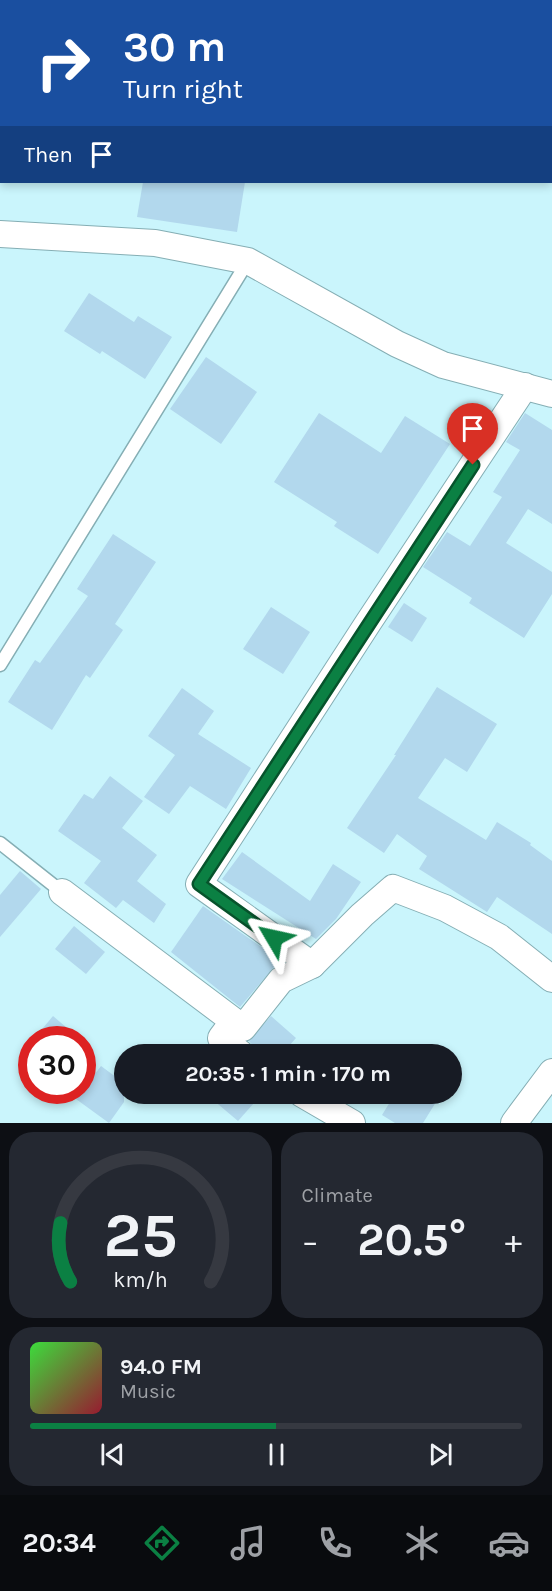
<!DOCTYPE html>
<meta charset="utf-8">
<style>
body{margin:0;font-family:Karla,sans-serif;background:#242831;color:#f1f3f6;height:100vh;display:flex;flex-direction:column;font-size:22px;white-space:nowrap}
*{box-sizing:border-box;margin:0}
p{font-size:20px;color:#9ea1a6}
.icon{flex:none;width:33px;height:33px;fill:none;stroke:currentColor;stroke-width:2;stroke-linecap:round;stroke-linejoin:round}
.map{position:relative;height:1123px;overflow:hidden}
.details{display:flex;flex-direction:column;gap:9px;padding:9px;background:#0d0f14;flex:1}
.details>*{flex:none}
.hud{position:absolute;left:0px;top:0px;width:552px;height:183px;box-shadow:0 3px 9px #0003;background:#1a4fa0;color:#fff;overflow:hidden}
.speed{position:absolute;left:18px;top:1026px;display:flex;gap:12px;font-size:30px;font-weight:700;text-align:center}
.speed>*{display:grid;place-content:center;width:78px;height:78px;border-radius:50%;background:#171b24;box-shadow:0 3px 9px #0003;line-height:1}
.speed .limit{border:9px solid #d22;background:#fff;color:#111}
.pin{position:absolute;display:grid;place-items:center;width:51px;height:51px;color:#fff;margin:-62px -26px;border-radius:50% 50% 50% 0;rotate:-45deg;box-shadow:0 0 6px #0007}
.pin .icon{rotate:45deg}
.me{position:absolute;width:66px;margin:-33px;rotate:306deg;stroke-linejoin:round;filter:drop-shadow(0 0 4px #0008)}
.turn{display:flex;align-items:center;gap:21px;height:126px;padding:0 24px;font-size:27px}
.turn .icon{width:78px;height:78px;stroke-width:2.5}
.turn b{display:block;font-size:42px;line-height:51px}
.then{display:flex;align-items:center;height:57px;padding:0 24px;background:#0003;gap:12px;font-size:22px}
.big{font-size:45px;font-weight:700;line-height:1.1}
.details .card{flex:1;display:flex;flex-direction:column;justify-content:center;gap:9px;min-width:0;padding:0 21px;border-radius:24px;background:#242831}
.details .dial{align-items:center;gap:0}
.dial svg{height:156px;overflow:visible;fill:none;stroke:#363941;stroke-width:7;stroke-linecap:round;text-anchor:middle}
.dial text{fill:#f1f3f6;stroke:none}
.song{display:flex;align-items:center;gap:18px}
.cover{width:72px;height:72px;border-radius:9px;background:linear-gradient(135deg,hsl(120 70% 55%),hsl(350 70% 35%))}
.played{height:6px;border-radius:3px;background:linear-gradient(90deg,#0b8043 50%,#363941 50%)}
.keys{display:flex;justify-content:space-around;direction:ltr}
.heat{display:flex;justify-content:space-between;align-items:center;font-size:33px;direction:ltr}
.details .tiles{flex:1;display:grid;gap:9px;grid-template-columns:1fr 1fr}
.card:last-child{grid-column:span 2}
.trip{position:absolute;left:114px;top:1044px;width:348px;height:60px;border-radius:30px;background:#171b24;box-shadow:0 3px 9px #0003;font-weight:700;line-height:60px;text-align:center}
.tabs{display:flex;height:96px;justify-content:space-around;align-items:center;background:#090b0e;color:#9ea1a6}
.tabs .icon{width:42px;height:42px}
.tabs .active{color:#0b8043}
.tabs b{font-size:27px;color:#f1f3f6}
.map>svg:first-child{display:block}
</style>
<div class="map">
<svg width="552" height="1123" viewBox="0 0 552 1123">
<rect width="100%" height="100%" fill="#caf5fc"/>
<g fill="#b2d8ed">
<path d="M143,182H245L237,232L137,217Z"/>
<path d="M89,293L134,322L138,316L172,337L145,379L102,351L100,354L64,331Z"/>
<path d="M206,357L257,392L221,444L170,409Z"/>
<path d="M319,413L381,453L405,416L450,444L378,554L334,526L337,522L274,482Z"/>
<path d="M525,413L552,430V524L528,509L506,543L552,572V594L524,638L469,603L472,598L423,567L447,532L470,546L502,497L493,492L520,450L506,442Z"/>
<path d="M113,534L156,562L115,624L123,630L90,678L86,675L52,730L8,702L35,660L40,663L88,596L77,589Z"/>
<path d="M404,603L427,618L412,642L388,627Z"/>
<path d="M271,607L310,632L283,674L243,649Z"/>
<path d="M437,687L497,724L467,772L445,758L418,798L486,840L497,822L531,843L530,845L552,861V934L497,897L487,912L419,869L427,856L397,834L384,853L347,828L396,755H394Z"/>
<path d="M182,688L214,711L198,734L251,768L226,809L190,786L169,814L144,797L175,755L148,736Z"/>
<path d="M110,776L143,801L122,828L157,855L137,881L166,904L154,923L123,900L116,908L84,883L101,861L58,831L84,794L93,799Z"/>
<path d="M242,852L310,901L333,864L361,882L336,919L316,939L222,879Z"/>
<path d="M20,871L41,889L0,937V895Z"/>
<path d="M203,906L280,960L240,1007L171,952Z"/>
<path d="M74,926L105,952L86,974L55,949Z"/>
<path d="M53,1016L81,1040H33Z"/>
<path d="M271,1016L296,1038L282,1054H256L255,1048L249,1041Z"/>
<path d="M101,1066L124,1083V1102L109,1123L76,1099Z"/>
<path d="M206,1094H262L238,1121Z"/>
<path d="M395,1094H441L423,1123H395L382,1115Z"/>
</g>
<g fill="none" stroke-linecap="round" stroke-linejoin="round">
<defs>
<g id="service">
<path d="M0,665L248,261"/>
<path d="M0,843L62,892"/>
</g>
<g id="minor">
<path d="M0,234L155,243L248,261L397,344L443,365L552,394"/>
<path d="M62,892L243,1028L281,980L312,965L362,915L393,888L445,908L499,937L552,979"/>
<path d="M312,965L199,884L368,623L525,386"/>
<path d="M233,1022L221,1038L241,1054"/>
<path d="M302,1094L352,1123"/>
<path d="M514,1123L552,1072"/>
</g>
</defs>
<use href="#service" stroke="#85aeb4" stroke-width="15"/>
<use href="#minor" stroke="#85aeb4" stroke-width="28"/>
<use href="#service" stroke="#fff" stroke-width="12"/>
<use href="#minor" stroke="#fff" stroke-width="26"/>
</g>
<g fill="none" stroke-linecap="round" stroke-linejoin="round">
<defs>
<path id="route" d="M274,938L199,884L473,465"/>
</defs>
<use href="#route" stroke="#07532c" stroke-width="15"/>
<use href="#route" stroke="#0b8043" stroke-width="10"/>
</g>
</svg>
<div class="speed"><div class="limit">30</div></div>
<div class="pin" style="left:473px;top:465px;background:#d93025"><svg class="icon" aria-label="arrive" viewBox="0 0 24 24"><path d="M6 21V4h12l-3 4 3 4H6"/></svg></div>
<svg class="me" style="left:274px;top:938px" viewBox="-20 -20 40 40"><path d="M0-17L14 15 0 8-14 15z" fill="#0b8043" stroke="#fff" stroke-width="4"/></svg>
<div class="trip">20:35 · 1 min · 170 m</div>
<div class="hud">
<div class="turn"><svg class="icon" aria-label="right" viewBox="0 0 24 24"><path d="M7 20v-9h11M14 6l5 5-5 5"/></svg><div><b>30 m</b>Turn right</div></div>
<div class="then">Then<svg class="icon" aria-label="arrive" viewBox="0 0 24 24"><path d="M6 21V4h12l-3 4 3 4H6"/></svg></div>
</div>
</div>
<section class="details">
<div class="tiles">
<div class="card dial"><svg viewBox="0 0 100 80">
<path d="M14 69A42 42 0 1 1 86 69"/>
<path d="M14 69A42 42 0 0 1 9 39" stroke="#0b8043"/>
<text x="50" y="56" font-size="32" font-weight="700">25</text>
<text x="50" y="72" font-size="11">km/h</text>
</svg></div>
<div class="card"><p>Climate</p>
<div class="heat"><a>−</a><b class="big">20.5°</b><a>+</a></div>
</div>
<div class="card">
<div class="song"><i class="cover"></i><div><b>94.0 FM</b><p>Music</p></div></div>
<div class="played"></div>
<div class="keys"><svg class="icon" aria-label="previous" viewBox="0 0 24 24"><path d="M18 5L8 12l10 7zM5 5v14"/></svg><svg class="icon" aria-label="pause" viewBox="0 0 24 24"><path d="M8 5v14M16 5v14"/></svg><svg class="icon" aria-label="next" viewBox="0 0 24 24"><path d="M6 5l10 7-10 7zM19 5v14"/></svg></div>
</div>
</div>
</section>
<nav class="tabs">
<b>20:34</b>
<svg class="icon active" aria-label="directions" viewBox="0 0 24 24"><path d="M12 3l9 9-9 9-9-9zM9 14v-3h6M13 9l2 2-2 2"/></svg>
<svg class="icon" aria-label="music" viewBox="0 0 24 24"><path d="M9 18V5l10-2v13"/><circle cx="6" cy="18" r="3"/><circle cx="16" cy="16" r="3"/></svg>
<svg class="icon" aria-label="phone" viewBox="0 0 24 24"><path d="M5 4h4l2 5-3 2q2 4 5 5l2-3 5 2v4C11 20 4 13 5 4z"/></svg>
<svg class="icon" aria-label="climate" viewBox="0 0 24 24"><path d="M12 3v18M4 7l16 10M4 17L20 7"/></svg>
<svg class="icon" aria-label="car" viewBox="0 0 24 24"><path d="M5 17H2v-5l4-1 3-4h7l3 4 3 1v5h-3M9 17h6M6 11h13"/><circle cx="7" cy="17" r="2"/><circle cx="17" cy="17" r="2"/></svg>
</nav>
